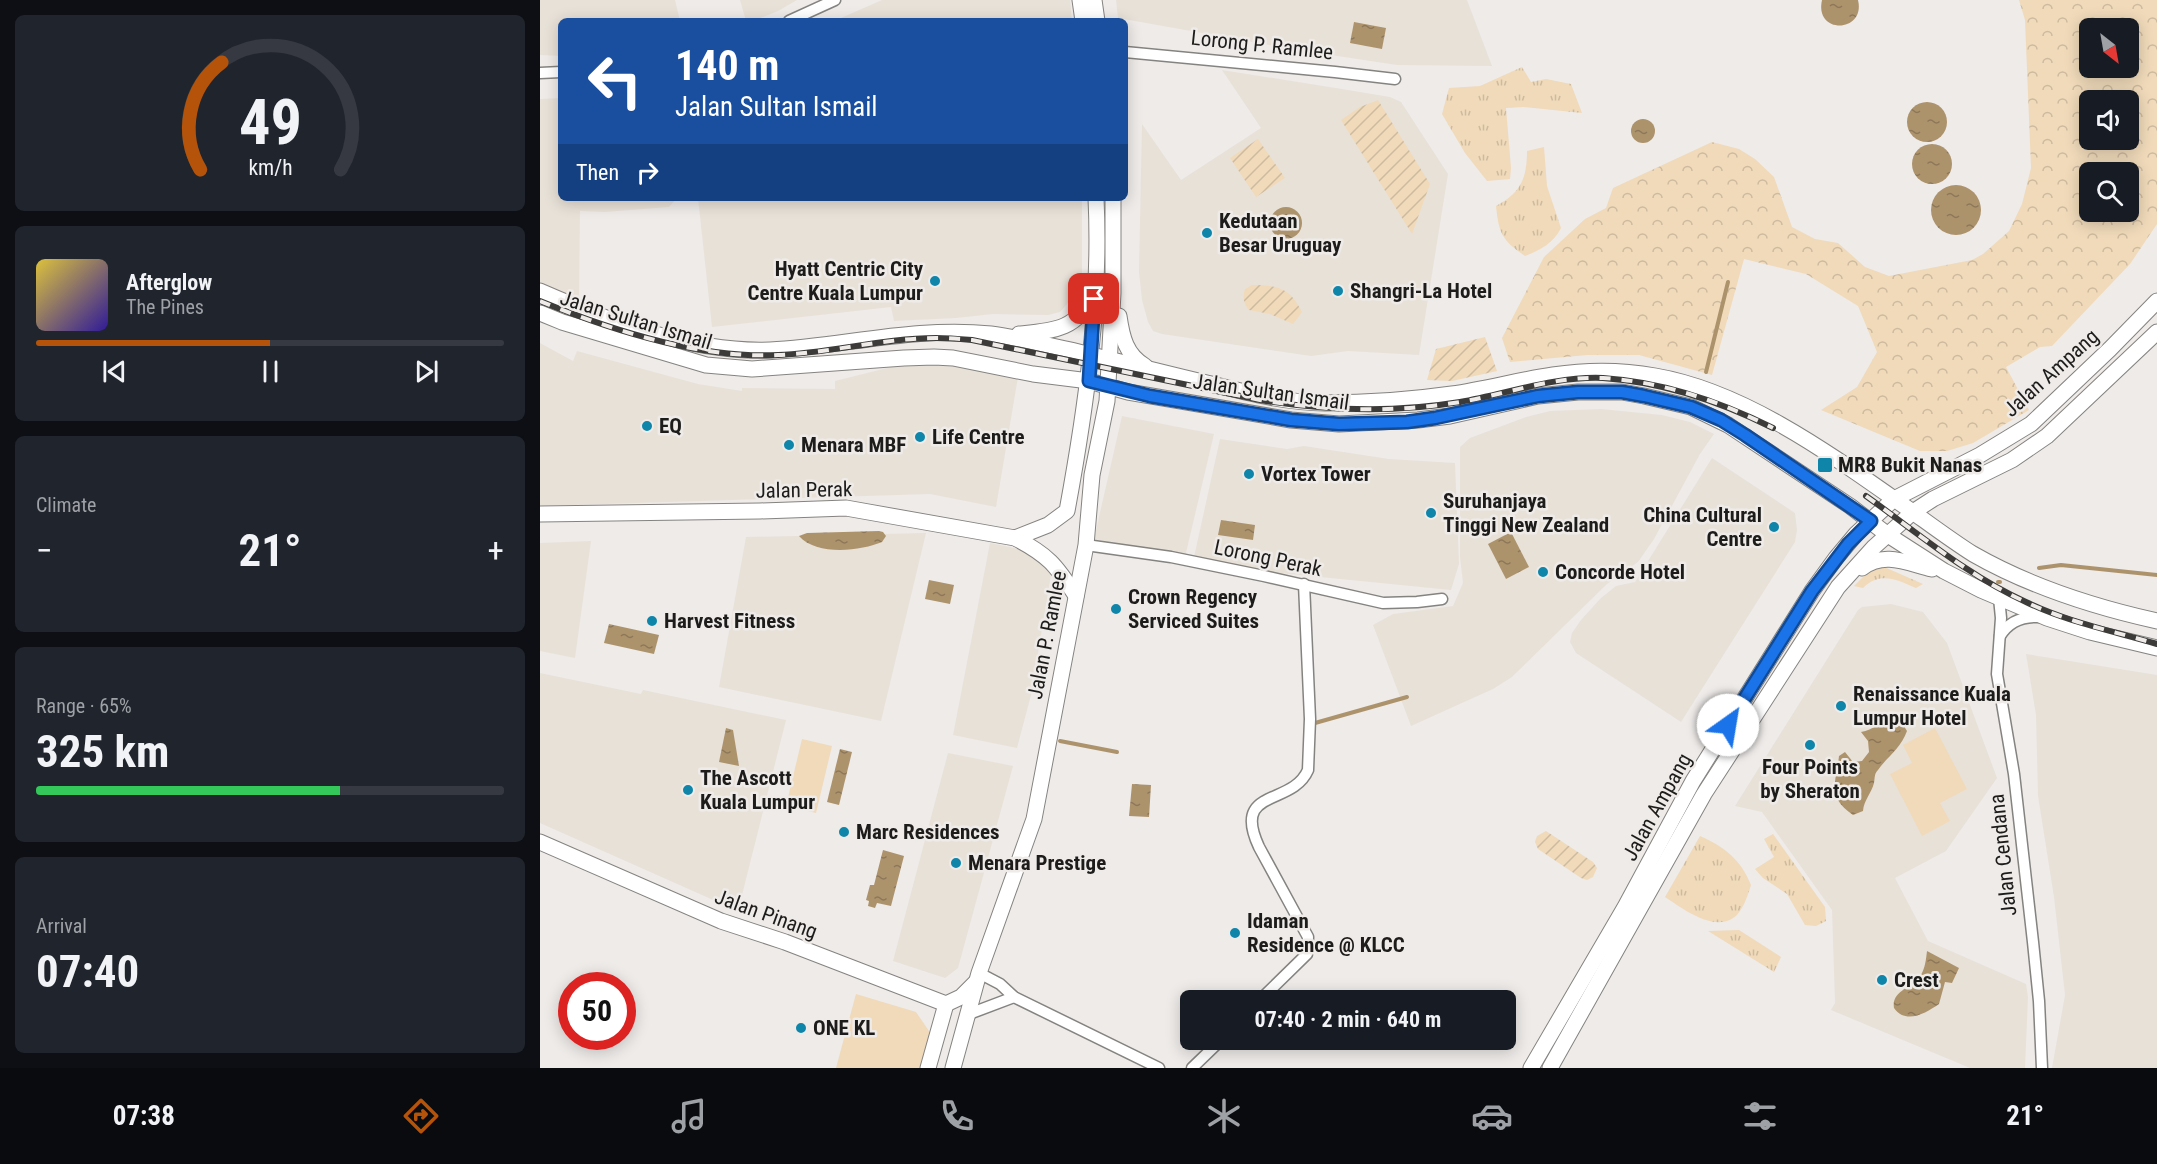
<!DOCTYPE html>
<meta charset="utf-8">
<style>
body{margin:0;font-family:"Roboto Condensed",sans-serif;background:#20242c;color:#f1f3f6;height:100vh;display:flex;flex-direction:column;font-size:22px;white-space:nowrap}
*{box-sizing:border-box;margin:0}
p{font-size:20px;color:#9ea1a6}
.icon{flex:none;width:33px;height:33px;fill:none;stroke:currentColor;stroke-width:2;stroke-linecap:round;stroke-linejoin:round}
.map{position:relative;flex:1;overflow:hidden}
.side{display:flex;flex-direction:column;gap:15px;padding:15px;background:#0d0f14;width:540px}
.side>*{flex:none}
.hud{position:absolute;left:18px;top:18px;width:570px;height:183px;border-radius:9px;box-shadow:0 3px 15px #0003;background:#1a4fa0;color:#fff;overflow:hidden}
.needle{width:39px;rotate:149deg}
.controls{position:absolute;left:1539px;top:18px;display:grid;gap:12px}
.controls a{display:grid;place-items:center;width:60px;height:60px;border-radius:9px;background:#171b24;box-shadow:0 3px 15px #0003;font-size:30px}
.speed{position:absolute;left:18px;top:972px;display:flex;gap:12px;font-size:30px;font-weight:700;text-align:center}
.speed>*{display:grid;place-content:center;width:78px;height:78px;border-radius:50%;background:#171b24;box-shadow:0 3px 15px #0003;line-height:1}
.speed .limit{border:9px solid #d22;background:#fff;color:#111}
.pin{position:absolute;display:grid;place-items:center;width:51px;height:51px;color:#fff;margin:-26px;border-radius:12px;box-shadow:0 3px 9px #0006}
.me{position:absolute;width:66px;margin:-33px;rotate:32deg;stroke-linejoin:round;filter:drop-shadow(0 0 4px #0008)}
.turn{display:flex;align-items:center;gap:21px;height:126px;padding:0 18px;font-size:27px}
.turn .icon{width:78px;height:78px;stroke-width:2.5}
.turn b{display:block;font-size:42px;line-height:51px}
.then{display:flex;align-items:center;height:57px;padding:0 18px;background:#0003;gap:12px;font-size:22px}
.big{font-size:45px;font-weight:700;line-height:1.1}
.side .tile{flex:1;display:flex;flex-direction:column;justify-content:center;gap:9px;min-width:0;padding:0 21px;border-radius:9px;background:#20242c}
.side .dial{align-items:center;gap:0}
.dial svg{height:156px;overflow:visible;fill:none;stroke:#363941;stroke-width:7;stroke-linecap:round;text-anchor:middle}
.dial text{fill:#f1f3f6;stroke:none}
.song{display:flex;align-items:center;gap:18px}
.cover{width:72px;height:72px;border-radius:9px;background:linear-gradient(135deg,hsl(50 70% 55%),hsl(250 70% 35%))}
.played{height:6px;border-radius:3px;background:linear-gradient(90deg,#b45309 50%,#363941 50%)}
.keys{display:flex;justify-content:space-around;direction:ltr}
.heat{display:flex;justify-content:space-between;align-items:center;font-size:33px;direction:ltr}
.charge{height:9px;border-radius:4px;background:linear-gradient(90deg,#34c759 65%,#363941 0)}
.trip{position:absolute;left:640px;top:990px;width:336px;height:60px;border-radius:9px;background:#171b24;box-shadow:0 3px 15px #0003;font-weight:700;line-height:60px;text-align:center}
.dock{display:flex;height:96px;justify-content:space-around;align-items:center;background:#090b0e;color:#9ea1a6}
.dock .icon{width:42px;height:42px}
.dock .on{color:#b45309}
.dock b{font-size:27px;color:#f1f3f6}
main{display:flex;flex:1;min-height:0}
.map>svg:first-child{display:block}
</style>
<main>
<section class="side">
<div class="tile dial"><svg viewBox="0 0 100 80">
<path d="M14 69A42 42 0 1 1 86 69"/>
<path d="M14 69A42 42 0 0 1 25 14" stroke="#b45309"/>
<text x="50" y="56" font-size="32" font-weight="700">49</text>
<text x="50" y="72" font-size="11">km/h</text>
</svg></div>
<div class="tile">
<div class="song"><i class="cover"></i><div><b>Afterglow</b><p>The Pines</p></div></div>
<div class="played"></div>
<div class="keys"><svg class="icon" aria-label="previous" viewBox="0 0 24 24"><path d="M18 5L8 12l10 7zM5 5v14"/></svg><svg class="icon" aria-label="pause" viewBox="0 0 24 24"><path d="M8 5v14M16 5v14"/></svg><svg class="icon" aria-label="next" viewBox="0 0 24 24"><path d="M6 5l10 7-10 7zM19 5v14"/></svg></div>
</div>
<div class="tile"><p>Climate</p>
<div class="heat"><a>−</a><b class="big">21°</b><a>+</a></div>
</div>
<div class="tile"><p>Range · 65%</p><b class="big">325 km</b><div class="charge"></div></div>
<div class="tile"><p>Arrival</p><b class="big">07:40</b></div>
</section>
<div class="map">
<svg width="1617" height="1068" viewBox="0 0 1617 1068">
<defs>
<pattern id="grass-tufts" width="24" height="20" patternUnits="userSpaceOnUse" patternTransform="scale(1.5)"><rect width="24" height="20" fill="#f0daba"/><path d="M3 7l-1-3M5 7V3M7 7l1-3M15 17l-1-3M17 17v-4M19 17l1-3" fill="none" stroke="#cdba9f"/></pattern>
<pattern id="forest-crowns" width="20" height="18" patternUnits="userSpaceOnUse" patternTransform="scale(1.5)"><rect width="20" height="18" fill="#f0daba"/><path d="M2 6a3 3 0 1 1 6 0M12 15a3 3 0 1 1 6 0" fill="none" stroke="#cdba9f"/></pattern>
<pattern id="garden-furrows" width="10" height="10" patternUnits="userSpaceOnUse" patternTransform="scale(1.5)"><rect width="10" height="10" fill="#f0daba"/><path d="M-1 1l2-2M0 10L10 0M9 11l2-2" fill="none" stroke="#cdba9f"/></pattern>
<pattern id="water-ripples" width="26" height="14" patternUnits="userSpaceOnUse" patternTransform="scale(1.5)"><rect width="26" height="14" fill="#ad936c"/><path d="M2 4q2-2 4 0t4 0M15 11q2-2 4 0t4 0" fill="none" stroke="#8c7758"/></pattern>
</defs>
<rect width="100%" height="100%" fill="#eeebe9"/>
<g fill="#e8e1d8">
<path d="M0,0H135L140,21H21V56L0,55Z"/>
<path d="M200,0H257L238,11L213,21H206Z"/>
<path d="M342,0H530L532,21H294Z"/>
<path d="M576,0H927L952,66L857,65L751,49L578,18Z"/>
<path d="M682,70L808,90L850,97L861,102L908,174L879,355L808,351L771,356L622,334L613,331L608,322L602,300L599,272L602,124L641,180L721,128Z"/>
<path d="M21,98V198H137L129,207L65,212L40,211L39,299L0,285V99Z"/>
<path d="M158,198H542V273L535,295L520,312L508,315L453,314L416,318L354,321L351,307L172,327Z"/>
<path d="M0,343L33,361L37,351L158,384L202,391V388L295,389V381L359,365L443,366L478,377L456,507L390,494L0,506Z"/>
<path d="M1061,409L1122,415L1150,422L1174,434L1160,454L1114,539L1098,562L1067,584L972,677L953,689L871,726L833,625L853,614L913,606L923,583L920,557V447L930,438L986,417L1010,411Z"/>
<path d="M582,416L674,434L645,557L554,539Z"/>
<path d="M680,439L747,449L764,446L849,459L915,463L919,564L911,590L721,571L654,557Z"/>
<path d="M1172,458L1255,513L1257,530L1255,542L1141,722L1036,653L1030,642L1032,633L1041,620L1061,598L1076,586L1095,582Z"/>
<path d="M386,533L341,721L179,687L206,537Z"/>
<path d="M51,541L35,658L0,651V543Z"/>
<path d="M450,543L494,552L511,575L491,695L477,748L413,735Z"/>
<path d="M1351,604L1383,612L1407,643L1457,778L1406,851L1355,878L1388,941L1486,984L1488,997L1485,1068H1430L1291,1010L1295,1003L1292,910L1222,812L1195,806L1318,610L1322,607Z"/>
<path d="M1486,654L1617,675V1068H1512L1525,995L1514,897L1498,796L1496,715Z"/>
<path d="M0,673L101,694L103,690L246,720L198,911L0,823Z"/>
<path d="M408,753L473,766L418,968L405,978L353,961Z"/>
</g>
<g fill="url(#grass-tufts)">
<path d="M982,67L991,82L1006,79L1031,84L1042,113L983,107L966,108L971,168L970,179L947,181L925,153L902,114L909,88L940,86Z"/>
<path d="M1004,147L1007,186L1021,228C1014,243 1000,250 985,256C962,240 959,234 956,206C981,193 987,178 987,151Z"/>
<path d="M1334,566H1342L1383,584L1376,588C1357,580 1340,571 1323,588L1314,586Z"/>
<path d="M1233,834L1285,907L1286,921L1276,926L1265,925L1247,894L1223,878L1215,869L1234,857L1224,839Z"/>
<path d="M1160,836C1185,847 1201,860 1211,885C1208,895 1204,907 1197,915C1176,935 1142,908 1125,897Z"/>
<path d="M1199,930L1241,957L1234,972L1168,931Z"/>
</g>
<path fill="url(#forest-crowns)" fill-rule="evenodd" d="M1479,0H1617V224L1590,264L1512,346L1500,347L1466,367L1489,410L1433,443L1407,451H1380L1281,410L1317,387L1337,352L1318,306L1266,274L1204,259L1172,375L1099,355H1047L970,362L962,338L1004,257L1045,219L1066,208L1073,188L1172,142L1199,149L1215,159L1234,177L1252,227L1275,239L1298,243L1325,267L1349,276L1432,260L1443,254L1469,231L1482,204L1491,168L1485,20ZM1550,28H1588V68H1550ZM1550,100H1588V140H1550ZM1550,172H1588V212H1550Z"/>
<g fill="#f0daba">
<path d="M1395,728L1427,789L1400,803L1410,821L1382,836L1350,774L1372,763L1363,745Z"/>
<path d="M262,739L292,746L276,813L246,806Z"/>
<path d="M316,994L376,1012L391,1034L383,1068H296Z"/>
</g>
<g fill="url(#garden-furrows)">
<path d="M838,100L890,184L872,234L801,120L820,107Z"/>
<path d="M718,139L745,178L716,197L690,158Z"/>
<path d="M712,285C738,285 750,288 762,312L753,324L730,314L709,310C704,304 702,297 705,289Z"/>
<path d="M945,337L957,371L912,381L887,380L896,349Z"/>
<path d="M1006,831L1053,862L1057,868L1053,877L1047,880L1041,878L998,849L995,842L997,836Z"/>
</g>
<g fill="url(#water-ripples)">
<path d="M1282,0H1318C1326,33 1274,35 1282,0Z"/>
<path d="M814,22L846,28L842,49L810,43Z"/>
<circle cx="1387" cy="122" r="20"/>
<circle cx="1103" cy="131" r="12"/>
<circle cx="1392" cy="164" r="20"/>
<circle cx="1416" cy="210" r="25"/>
<circle cx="746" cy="223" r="16"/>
<path d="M681,520L715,525L713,540L678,535Z"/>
<path d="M339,531L343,532L346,536L342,542C321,551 276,556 259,536L267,533Z"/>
<path d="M971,532L989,567L966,579L948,544Z"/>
<path d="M389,580L414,585L410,604L385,599Z"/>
<path d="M69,624L119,635L114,654L64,643Z"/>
<path d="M1353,719L1360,720L1367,731C1361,748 1348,756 1338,770C1334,774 1335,778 1334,783C1331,794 1324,800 1323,811L1313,815C1286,796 1296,784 1299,756L1305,752L1313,762L1322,761L1329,752L1328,741L1321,732C1333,730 1342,721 1353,719Z"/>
<path d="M186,728L193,730L199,766L179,762Z"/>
<path d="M300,749L312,752L299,805L287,802Z"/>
<path d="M592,784L611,785L609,817L589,816Z"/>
<path d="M343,850L364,856L351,906L337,903L335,908L328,906L329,901L326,900L330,885H334Z"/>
<path d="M1387,951L1419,968L1412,983L1405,982L1399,1004C1386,1013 1366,1025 1354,1008C1351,991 1372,988 1381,975C1385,968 1386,960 1387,951Z"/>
</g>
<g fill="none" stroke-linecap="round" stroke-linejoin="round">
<g stroke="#ad936c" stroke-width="4">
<path d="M1166,372L1188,282"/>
<path d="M1499,568L1521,565L1617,575"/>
<path d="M1458,582H1460"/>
<path d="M775,723L867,697"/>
<path d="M520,741L577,752"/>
</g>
<defs>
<g id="street">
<path d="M249,21L295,0"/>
<path d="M585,52L795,72L855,79"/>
<path d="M0,73L21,72"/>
<path d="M546,545L631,557L724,576L843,603L877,602L902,599"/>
<path d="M1459,598L1461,618L1457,674L1474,774L1493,942L1499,1001L1502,1068"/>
<path d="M1460,636C1469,621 1483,616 1500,617"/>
<path d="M439,973L460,984L474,997L619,1068"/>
<path d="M720,1000L767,954L768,937L719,847C691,787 752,807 768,770L770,719L764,584"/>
<path d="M429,1014L474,997"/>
<path d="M652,1068L681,1040"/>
</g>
<g id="secondary">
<path d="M540,0L543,21"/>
<path d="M554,0L557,21"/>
<path d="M0,291C71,322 152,353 230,350C304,346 376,326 451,334C476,337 501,344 526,349C579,361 631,375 684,387C717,395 751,403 785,403C827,403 870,400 912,394C946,389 979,380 1013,375C1046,370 1082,370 1115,376C1209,392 1301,462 1377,515C1395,528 1414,542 1433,554C1489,586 1554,607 1617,621"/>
<path d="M0,313L22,322L166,365L212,369L364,358L394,357L413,358L493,374L549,381L588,392L751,420L799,424L878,420L910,416L998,396L1038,392H1082L1104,396L1151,407L1188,425L1310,506L1348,535L1404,571L1441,590L1507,618L1550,632L1617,648"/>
<path d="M579,316C582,337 586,355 605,366"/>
<path d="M479,334C511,331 540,330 551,294"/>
<path d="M0,514L220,511L306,508L475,538C508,555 516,565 536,596"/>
<path d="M475,538L508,525L527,511C546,408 561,303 556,198"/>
<path d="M1322,568C1344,551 1367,563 1392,569"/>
<path d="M0,842L181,921L245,942L406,1004L421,997L435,983"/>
<path d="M388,1068L406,1004"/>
<path d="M413,1068L439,973L494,819L546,545L552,475L567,401L573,293V198"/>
<path d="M991,1068L1085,907L1153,781L1272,591L1296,558L1316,534L1354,499L1440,455L1491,424L1570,349L1617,301"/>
<path d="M1010,1068L1164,794L1298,587L1334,547L1373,512L1393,499L1472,460L1507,436L1617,332"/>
</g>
</defs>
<use href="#street" stroke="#858380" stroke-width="13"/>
<use href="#secondary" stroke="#858380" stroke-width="17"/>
<use href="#street" stroke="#fff" stroke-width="10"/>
<use href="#secondary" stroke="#fff" stroke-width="15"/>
<defs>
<g id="rail">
<path d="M0,301C71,330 160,359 238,355C291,353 343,338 396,338C408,338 420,339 432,340L720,400C787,411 853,413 920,402C967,394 1014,376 1063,378C1124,382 1179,401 1233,428"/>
<path d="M1326,496C1378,533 1428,576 1486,602C1527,622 1573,631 1617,644"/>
</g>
</defs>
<use href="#rail" stroke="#3c3b39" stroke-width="6"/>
<use href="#rail" stroke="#eeebe9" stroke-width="4" stroke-dasharray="11" stroke-linecap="butt"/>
</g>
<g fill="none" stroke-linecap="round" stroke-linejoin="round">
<defs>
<path id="route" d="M554,299L549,381L610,396L751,420L799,424L867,422L895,418L998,396L1038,392H1082L1104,396L1151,407L1181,420L1205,435L1331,521L1308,544L1272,591L1188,725"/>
</defs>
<use href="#route" stroke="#114b97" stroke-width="15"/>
<use href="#route" stroke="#1a73e8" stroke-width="10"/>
</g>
<g fill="#0f85aa" stroke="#eeebe9" stroke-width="2">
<circle cx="667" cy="233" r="6"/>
<circle cx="395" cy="281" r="6"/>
<circle cx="798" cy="291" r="6"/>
<circle cx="107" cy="426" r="6"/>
<circle cx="380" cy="437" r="6"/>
<circle cx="249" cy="445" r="6"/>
<rect x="1277" y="457" width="16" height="16" rx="3"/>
<circle cx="709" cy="474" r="6"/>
<circle cx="891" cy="513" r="6"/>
<circle cx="1234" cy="527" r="6"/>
<circle cx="1003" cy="572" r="6"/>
<circle cx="576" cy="609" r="6"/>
<circle cx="112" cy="621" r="6"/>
<circle cx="1301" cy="706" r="6"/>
<circle cx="1270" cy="745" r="6"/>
<circle cx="148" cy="790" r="6"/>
<circle cx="304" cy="832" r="6"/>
<circle cx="416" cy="863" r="6"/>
<circle cx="695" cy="933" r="6"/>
<circle cx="1342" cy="980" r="6"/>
<circle cx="261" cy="1028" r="6"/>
</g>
<g text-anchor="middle" stroke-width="5" stroke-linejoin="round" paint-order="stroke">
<g font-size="21" fill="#1d1c1b" stroke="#eeebe9">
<text transform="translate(722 45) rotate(6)" y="7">Lorong P. Ramlee</text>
<text transform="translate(96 320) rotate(17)" y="7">Jalan Sultan Ismail</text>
<text transform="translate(1511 373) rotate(-42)" y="7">Jalan Ampang</text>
<text transform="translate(731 392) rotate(8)" y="7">Jalan Sultan Ismail</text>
<text transform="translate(264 490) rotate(-1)" y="7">Jalan Perak</text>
<text transform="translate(728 558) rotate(12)" y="7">Lorong Perak</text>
<text transform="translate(507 635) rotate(-79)" y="7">Jalan P. Ramlee</text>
<text transform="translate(1117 807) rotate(-61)" y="7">Jalan Ampang</text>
<text transform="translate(1463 855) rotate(-96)" y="7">Jalan Cendana</text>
<text transform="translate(226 914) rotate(20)" y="7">Jalan Pinang</text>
</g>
<g font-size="21" font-weight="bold" fill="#1d1c1b" stroke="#eeebe9" text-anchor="start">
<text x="679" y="228">Kedutaan<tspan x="679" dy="24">Besar Uruguay</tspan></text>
<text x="383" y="276" text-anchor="end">Hyatt Centric City<tspan x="383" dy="24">Centre Kuala Lumpur</tspan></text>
<text x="810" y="298">Shangri-La Hotel</text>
<text x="119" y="433">EQ</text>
<text x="392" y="444">Life Centre</text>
<text x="261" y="452">Menara MBF</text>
<text x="1298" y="472">MR8 Bukit Nanas</text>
<text x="721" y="481">Vortex Tower</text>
<text x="903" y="508">Suruhanjaya<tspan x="903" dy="24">Tinggi New Zealand</tspan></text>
<text x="1222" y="522" text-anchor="end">China Cultural<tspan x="1222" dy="24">Centre</tspan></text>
<text x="1015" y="579">Concorde Hotel</text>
<text x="588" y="604">Crown Regency<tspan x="588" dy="24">Serviced Suites</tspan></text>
<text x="124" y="628">Harvest Fitness</text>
<text x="1313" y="701">Renaissance Kuala<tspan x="1313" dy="24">Lumpur Hotel</tspan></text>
<text x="1270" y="774" text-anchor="middle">Four Points<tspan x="1270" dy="24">by Sheraton</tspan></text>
<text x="160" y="785">The Ascott<tspan x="160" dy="24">Kuala Lumpur</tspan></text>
<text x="316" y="839">Marc Residences</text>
<text x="428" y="870">Menara Prestige</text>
<text x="707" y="928">Idaman<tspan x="707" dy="24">Residence @ KLCC</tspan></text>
<text x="1354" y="987">Crest</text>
<text x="273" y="1035">ONE KL</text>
</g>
</g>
</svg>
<div class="controls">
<a><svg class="needle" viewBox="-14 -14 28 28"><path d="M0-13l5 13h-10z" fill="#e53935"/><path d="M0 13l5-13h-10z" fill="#9ea1a6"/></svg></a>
<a><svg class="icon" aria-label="sound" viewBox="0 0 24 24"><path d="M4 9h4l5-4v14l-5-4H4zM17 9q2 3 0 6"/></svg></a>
<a><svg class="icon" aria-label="search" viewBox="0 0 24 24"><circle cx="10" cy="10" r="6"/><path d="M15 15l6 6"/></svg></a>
</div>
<div class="speed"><div class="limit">50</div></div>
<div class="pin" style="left:554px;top:299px;background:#d93025"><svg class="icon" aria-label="arrive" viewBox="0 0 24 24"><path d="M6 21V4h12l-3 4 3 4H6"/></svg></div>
<svg class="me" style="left:1188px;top:725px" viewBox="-20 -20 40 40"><circle r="19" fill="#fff"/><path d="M0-13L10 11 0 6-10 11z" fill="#1a73e8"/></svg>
<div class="trip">07:40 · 2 min · 640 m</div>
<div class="hud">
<div class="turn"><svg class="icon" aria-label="left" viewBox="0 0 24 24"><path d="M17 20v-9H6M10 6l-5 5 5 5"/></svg><div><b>140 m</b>Jalan Sultan Ismail</div></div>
<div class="then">Then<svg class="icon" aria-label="right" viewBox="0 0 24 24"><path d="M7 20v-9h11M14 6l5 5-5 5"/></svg></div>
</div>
</div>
</main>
<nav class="dock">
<b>07:38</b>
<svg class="icon on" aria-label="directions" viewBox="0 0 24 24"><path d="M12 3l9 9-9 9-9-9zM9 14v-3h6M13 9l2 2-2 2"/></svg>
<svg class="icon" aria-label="music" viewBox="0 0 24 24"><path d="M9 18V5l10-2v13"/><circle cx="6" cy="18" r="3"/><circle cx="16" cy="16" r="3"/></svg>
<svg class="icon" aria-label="phone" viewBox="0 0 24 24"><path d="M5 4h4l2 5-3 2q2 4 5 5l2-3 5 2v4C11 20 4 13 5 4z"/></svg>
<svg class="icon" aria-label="climate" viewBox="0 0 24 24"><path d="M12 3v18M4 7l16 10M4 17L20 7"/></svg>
<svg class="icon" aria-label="car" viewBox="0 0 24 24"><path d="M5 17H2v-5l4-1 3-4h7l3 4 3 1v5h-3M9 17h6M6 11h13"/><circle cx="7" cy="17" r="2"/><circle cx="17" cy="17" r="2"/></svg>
<svg class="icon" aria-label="filters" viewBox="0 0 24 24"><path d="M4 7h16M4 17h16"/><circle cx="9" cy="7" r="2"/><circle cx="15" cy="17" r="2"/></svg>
<b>21°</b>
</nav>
